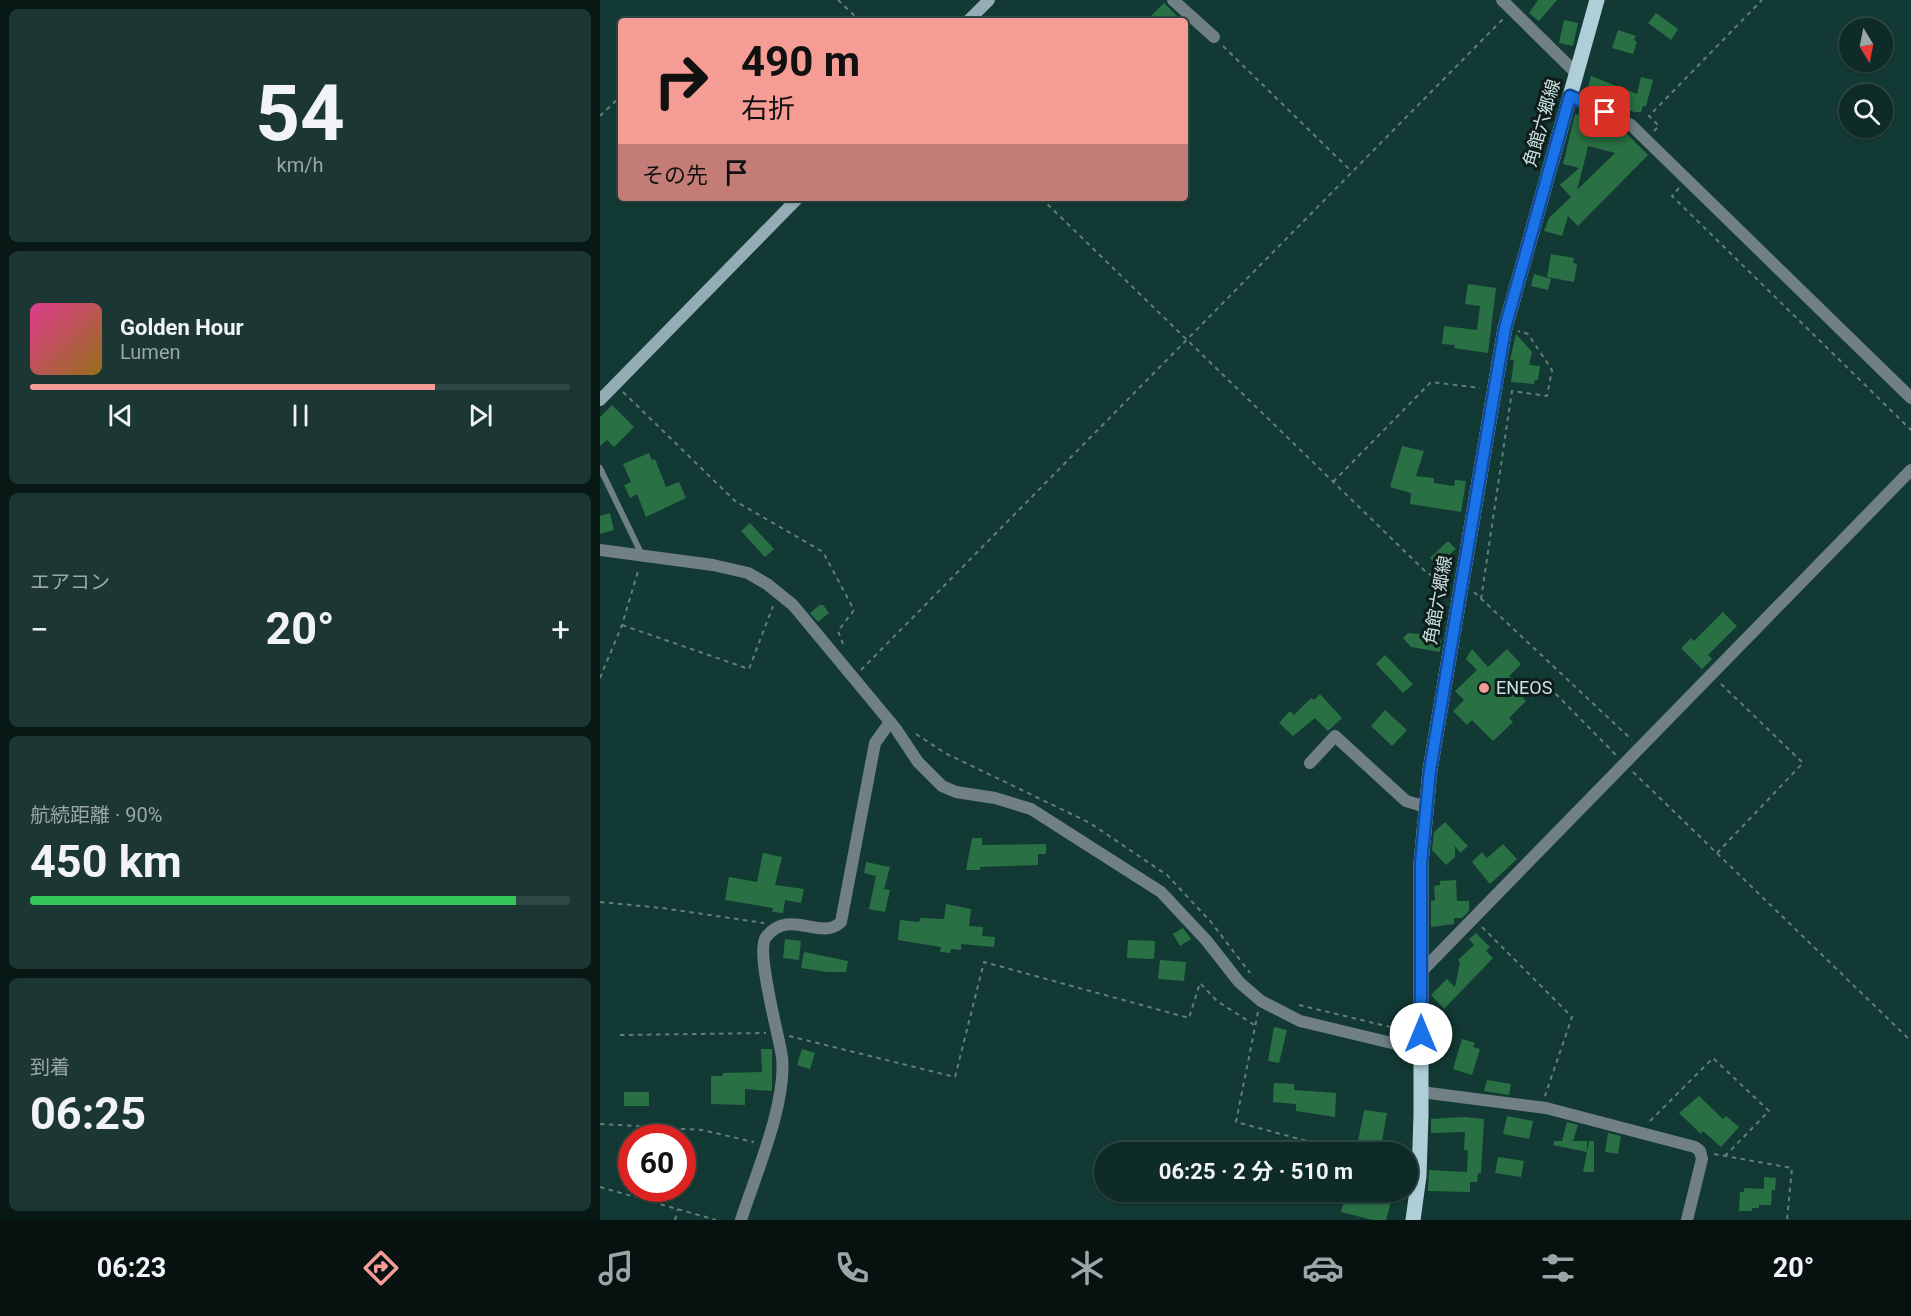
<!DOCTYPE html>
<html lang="ja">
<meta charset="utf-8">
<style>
body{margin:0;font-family:Roboto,"Noto Sans JP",sans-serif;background:#1c3733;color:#f1f3f6;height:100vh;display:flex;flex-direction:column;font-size:22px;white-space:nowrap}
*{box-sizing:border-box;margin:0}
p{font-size:20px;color:#9ba7a7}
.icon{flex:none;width:33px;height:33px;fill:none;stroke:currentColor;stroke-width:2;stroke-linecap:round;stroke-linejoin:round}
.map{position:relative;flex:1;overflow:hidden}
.sheet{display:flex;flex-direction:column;gap:9px;padding:9px;background:#081815;width:600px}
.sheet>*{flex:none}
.guide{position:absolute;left:18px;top:18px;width:570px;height:183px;border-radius:6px;box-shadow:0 2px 4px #0004,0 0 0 2px #2e4744;background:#f59c94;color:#111;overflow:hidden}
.needle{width:39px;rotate:170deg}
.buttons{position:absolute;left:1239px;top:18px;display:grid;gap:12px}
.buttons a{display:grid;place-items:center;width:54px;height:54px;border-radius:50%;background:#0e2b27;box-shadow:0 2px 4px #0004,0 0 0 2px #2e4744;font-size:30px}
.speed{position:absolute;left:18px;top:1124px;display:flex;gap:12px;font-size:30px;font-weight:700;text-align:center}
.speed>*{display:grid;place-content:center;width:78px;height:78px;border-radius:50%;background:#0e2b27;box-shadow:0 2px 4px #0004,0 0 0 2px #2e4744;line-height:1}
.speed .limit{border:9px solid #d22;background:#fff;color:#111}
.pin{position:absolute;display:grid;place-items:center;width:51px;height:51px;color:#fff;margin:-26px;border-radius:12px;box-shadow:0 3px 9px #0006}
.me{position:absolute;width:66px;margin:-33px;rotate:0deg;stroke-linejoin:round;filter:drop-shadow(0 0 4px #0008)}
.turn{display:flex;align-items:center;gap:21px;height:126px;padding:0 24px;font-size:27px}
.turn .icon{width:78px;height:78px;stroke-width:2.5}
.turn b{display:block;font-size:42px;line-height:51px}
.then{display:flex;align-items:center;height:57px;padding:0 24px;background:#0003;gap:12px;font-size:22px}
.big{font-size:45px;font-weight:700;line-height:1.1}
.sheet .card{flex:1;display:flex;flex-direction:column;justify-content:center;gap:9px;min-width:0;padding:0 21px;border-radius:9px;background:#1c3733}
.sheet .dial{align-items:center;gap:0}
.dial b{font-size:78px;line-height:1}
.song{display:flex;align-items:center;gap:18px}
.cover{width:72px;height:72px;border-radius:9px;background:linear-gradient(135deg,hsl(330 70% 55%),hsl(40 70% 35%))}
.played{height:6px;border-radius:3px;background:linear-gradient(90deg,#f59c94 75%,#2e4744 75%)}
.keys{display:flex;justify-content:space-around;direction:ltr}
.heat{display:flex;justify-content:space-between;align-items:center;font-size:33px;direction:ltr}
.charge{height:9px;border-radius:4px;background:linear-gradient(90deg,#34c759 90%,#2e4744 0)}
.trip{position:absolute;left:494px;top:1142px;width:324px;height:60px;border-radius:30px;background:#0e2b27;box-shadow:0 2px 4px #0004,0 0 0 2px #2e4744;font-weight:700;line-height:60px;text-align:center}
.tab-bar{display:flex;height:96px;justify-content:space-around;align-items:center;background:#061110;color:#9ba7a7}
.tab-bar .icon{width:42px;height:42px}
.tab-bar .on{color:#f59c94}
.tab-bar b{font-size:27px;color:#f1f3f6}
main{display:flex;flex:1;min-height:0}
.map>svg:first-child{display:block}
</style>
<main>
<section class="sheet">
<div class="card dial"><b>54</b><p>km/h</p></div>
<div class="card">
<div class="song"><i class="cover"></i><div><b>Golden Hour</b><p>Lumen</p></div></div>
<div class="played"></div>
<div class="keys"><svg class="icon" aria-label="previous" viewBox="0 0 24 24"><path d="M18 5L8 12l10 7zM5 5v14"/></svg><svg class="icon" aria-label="pause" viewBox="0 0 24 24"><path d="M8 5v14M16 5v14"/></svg><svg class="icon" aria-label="next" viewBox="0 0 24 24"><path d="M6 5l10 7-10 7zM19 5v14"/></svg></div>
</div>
<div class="card"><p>エアコン</p>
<div class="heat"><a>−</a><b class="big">20°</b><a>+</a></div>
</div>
<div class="card"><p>航続距離 · 90%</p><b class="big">450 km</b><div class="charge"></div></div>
<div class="card"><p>到着</p><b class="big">06:25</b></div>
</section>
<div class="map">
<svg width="1311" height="1220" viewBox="0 0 1311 1220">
<rect width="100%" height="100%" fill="#133934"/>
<g fill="#297144" fill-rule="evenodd">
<path d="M938,0H957L939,21L929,13Z"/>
<path d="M564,3L577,16L572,21H546Z"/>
<path d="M1056,13L1078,29L1071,40L1048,23Z"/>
<path d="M964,20L978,23L973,46L959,43Z"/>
<path d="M1018,30L1036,36L1034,40L1037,42L1033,54L1012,48Z"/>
<path d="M991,76L1037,94L1041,77L1053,80L1046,106H1043L1041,112H1034L987,91Z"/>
<path d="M975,114L1006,122L1023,130L1048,155L978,226L968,216L962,236L944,231L949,218L971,197L960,185L979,168L963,164ZM988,146L1015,153L977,190L984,163Z"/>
<path d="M951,254L974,258L973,263L977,264L974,282L947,277Z"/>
<path d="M934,274L951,279L948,290L931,286Z"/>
<path d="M868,284L896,288L888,353L854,348L855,345L842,344L844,326L877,330L880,306L865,304Z"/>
<path d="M916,334L932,352L929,365L940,366L938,380H935L934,384L911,382L914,360H910Z"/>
<path d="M12,405L34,427L14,447L7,440L0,446V417Z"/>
<path d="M802,446L824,451L816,476L834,478V483L854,486L855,480L866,481L861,512L810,504L811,493L790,487Z"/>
<path d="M49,453L52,460L55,459L66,487L79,482L86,498L46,517L37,494L30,498L24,485L31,482L23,464Z"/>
<path d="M10,513L14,530L0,534V516Z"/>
<path d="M150,523L174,549L165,557L141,531Z"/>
<path d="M848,541L856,549L850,554L853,557L848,561L850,564L843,571L830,558Z"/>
<path d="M220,605H223L229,613L218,622L210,613Z"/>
<path d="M1123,612L1137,626L1108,655L1112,659L1102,669L1081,648L1091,638L1094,641Z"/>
<path d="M808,633L833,635L832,641H841L840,652L811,647L803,638Z"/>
<path d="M872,649L888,667L907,649L921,664L909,676L922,689L918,693L926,701L909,718L913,722L893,741L872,720L867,725L853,711L864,700L855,691L877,670L866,659Z"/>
<path d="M785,655L813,684L803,693L776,664Z"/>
<path d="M720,694L742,718L728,731L715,718L693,736L679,723L690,711L694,715L711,698L714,700Z"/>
<path d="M785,710L807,730L792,746L771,726Z"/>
<path d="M845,822L868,846L860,853L855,846V857L846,865L832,850L834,832Z"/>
<path d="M372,838H382V845L446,844V854H438V865L380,867V870H366Z"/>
<path d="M903,844L917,859L890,884L872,862L882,852L887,858Z"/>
<path d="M163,853L182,857L175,885L204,889L201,903L185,900L183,913L172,912L173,908L125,900L129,877L157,882Z"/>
<path d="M266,862L290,867L284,889L290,890L285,912L269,909L276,876L264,873Z"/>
<path d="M856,880L857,901H869V911L862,918H854V924L831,927V901L835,900L834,886L840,885V881Z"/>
<path d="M346,904L371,909L369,926L383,927L382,936L395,937L394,947L361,944V950L351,949L350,953L340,952L341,947L298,940L300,920L319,922L320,918L344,919Z"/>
<path d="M583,928L591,939L580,946L573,934Z"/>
<path d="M876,933L890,947L886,951L893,958L844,1009L831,995L847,979L855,987L860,963L858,960L874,945L869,939Z"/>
<path d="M185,939L201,941L199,960L183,958Z"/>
<path d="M528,940L555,941L554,959L527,958Z"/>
<path d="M204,952L248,961L246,972H227L201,968Z"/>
<path d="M560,960L586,962L584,981L558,979Z"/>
<path d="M831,1014H844L843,1029L831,1028Z"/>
<path d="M674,1027L687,1030L679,1063L668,1061Z"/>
<path d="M862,1039L875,1043L873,1047L880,1049L872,1075L853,1069Z"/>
<path d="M161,1049H172V1091L145,1089V1105L111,1104V1076H122L123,1073L162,1072Z"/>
<path d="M202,1049L215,1053L210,1069L197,1065Z"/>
<path d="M887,1080L911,1084L909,1095L884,1091Z"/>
<path d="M674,1083L694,1084V1090L736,1093L735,1117L696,1111V1104L673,1102Z"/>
<rect x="24" y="1092" width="25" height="14"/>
<path d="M1099,1096L1123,1119L1126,1116L1139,1127L1121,1147L1103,1131L1101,1134L1079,1113Z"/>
<path d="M764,1110L787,1113L780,1152H756Z"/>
<path d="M907,1116L933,1121L929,1139L903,1134Z"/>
<path d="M864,1117L884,1119L881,1173H878L877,1182H870V1192L828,1191L829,1170L867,1172L868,1150H864L865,1132L831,1133V1119Z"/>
<path d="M967,1122L978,1125L973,1141H987V1152L989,1141H994V1172H983L987,1152L953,1145L954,1141H962Z"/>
<path d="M1008,1133L1021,1136L1018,1154L1005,1152Z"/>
<path d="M898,1157L924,1161L921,1177L895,1173Z"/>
<path d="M1164,1177L1176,1178L1175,1190H1172L1171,1205H1159V1208H1152V1211H1139L1140,1192H1144V1188L1164,1189Z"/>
<path d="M747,1191H766L792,1198L786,1220H773L741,1212Z"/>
</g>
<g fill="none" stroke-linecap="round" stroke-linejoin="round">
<g stroke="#617f7b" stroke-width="2" stroke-dasharray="4.5 4.5" stroke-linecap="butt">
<path d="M238,0L260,21"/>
<path d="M623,46L752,172"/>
<path d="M0,116L21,96"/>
<path d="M1054,131L1059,126L1049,116L1162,0"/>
<path d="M1079,188L1072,196L1311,430"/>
<path d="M441,198L826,572L847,585"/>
<path d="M23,392L135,501L223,552L254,610L238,631L243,644"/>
<path d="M733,482L831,382L880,388"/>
<path d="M874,592L1032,740"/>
<path d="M881,599L912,391L947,396L952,370L928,334L918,331"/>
<path d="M22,625L149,669L173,606"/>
<path d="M261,670L904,18"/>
<path d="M0,678L22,625L39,568"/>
<path d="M943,681L1016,755"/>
<path d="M316,734L345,753L490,823L567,875L611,922L650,973"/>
<path d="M1033,772L1311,1041"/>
<path d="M1117,853L1203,763L1120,683"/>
<path d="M0,902L62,908L164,923"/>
<path d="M882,927L972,1017L945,1096"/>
<path d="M699,1005L807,1031"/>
<path d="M658,1012L636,1122L737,1149"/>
<path d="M20,1035L166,1033"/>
<path d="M189,1036L355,1077L384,962L589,1018L600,983L617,1001L656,1026"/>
<path d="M1050,1121L1113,1058L1169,1111L1125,1156"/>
<path d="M0,1124L102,1130L154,1142"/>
<path d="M1114,1154L1192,1168L1187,1220"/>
<path d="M0,1187L116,1220"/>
<path d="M75,1220L78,1209"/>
</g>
<path stroke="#718085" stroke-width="6" d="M0,468L42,555"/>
<g stroke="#718085" stroke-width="12">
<path d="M573,0L614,37"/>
<path d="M902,0L976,73"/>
<path d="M970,96L1031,125L1311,398"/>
<path d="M0,550L113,565L148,573L167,584L193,605L296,729L318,762L342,786L356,792L395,798L431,809L561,892L606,940L639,982L661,1001L700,1021L821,1050"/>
<path d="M710,763L735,736L806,801L826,807"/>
<path d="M820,973L1311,470"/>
<path d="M821,1092L946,1108L1095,1147L1100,1151L1102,1159L1087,1220"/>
<path d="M141,1220C155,1176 187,1103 182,1057C179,1035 155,951 166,937C190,907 220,942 241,922L275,743L290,722"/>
</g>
<g stroke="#94adb4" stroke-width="12">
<path d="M368,21L389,0"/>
<path d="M0,400L198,198"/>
</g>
<path stroke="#afcfd8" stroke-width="15" d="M813,1220L819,1176L821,1115V863L830,770L905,328L997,0"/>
</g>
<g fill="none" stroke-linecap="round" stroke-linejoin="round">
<defs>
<path id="route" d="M821,1034V863L830,770L905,328L970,96L1005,112"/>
</defs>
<use href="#route" stroke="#114b97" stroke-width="15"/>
<use href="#route" stroke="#1a73e8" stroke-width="10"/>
</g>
<circle fill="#f59c94" stroke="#0d1d1b" stroke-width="2" cx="884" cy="688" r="6"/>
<g text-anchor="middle" stroke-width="6" stroke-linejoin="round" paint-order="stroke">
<g font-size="18" fill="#cce0dd" stroke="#0d1d1b">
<text transform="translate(942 123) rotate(-74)" y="6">角館六郷線</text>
<text transform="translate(838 600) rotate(-80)" y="6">角館六郷線</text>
</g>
<g font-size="18" fill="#cce0dd" stroke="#0d1d1b" text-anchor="start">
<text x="896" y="694">ENEOS</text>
</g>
</g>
</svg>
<div class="buttons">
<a><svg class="needle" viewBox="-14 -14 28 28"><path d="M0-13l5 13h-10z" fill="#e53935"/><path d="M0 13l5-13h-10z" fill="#9ba7a7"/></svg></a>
<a><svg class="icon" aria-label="search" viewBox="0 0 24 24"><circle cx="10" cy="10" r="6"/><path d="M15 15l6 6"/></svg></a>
</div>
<div class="speed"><div class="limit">60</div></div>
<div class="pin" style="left:1005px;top:112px;background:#d93025"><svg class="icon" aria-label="arrive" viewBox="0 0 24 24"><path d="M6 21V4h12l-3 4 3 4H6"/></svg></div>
<svg class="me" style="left:821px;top:1034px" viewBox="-20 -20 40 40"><circle r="19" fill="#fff"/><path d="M0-13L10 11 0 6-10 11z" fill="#1a73e8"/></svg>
<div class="trip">06:25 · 2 分 · 510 m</div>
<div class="guide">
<div class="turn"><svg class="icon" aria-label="right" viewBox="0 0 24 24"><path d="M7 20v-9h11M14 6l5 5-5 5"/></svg><div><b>490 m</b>右折</div></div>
<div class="then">その先<svg class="icon" aria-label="arrive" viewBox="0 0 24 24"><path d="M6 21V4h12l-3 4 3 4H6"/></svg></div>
</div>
</div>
</main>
<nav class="tab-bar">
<b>06:23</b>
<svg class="icon on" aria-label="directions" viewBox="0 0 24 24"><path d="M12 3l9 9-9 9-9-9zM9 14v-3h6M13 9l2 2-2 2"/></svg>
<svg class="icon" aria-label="music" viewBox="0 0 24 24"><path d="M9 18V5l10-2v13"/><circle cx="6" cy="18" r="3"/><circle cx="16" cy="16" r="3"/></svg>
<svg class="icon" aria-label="phone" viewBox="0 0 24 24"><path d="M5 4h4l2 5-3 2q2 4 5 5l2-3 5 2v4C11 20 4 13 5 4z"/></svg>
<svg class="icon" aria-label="climate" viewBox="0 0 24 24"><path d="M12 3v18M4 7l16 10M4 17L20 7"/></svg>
<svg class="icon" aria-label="car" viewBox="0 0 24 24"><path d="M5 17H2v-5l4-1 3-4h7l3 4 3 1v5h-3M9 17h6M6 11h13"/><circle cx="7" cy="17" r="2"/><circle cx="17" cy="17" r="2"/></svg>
<svg class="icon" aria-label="filters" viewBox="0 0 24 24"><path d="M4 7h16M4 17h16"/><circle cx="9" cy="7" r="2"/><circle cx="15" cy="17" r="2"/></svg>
<b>20°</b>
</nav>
